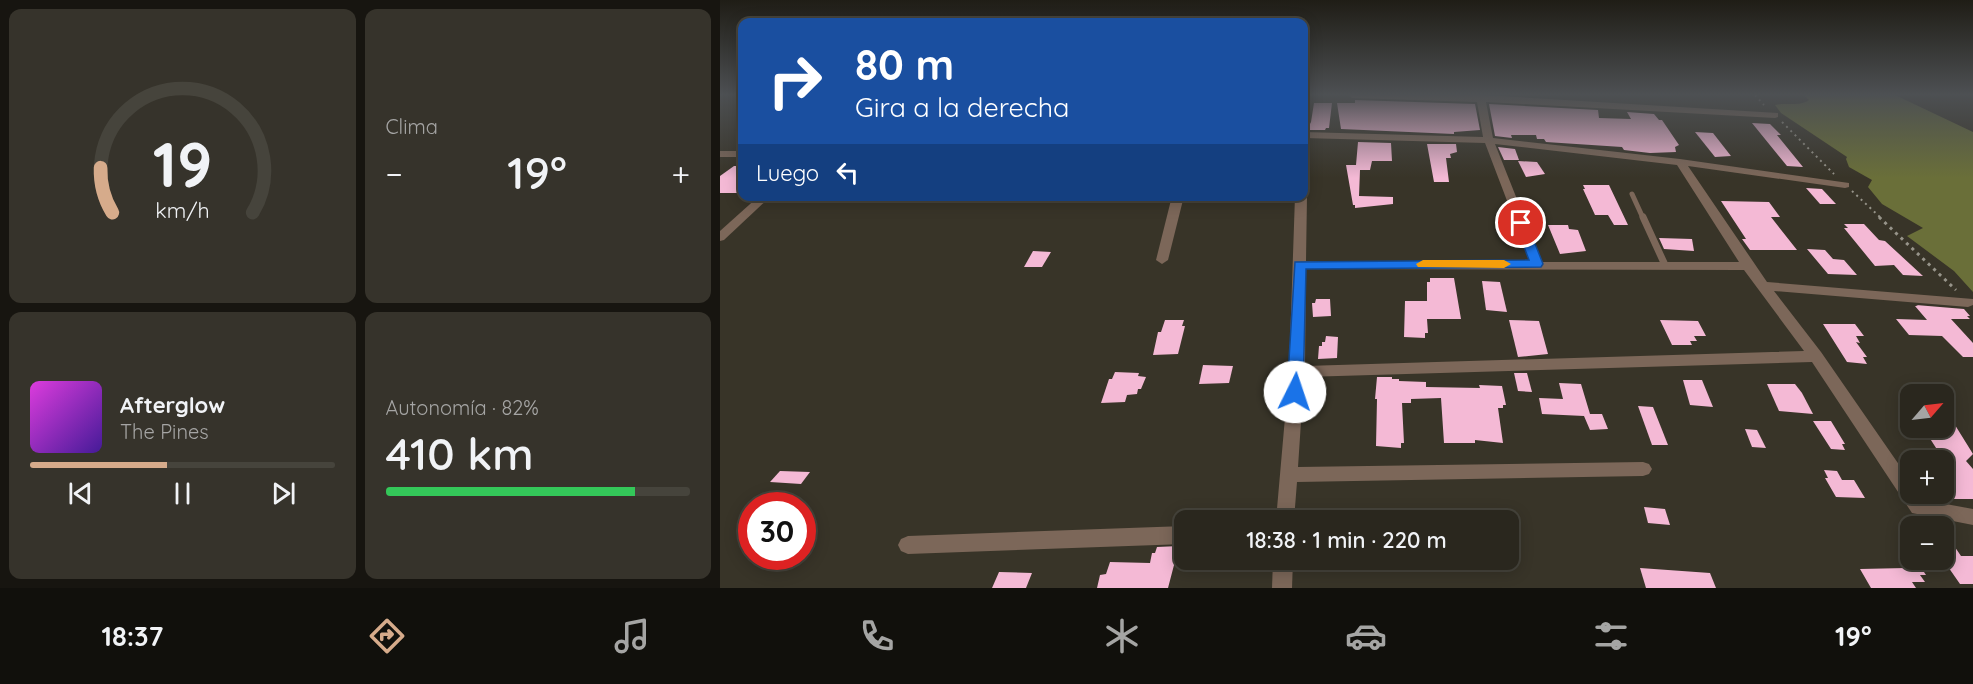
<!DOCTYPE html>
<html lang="es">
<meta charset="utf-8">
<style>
body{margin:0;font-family:Quicksand,sans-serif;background:#36332b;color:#f1f3f6;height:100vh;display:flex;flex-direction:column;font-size:22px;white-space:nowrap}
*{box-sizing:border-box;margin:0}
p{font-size:20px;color:#a5a5a4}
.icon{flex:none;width:33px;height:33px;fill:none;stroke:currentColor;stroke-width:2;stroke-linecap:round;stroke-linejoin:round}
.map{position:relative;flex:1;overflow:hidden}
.panel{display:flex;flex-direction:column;gap:9px;padding:9px;background:#171510;width:720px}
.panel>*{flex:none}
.banner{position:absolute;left:18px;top:18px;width:570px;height:183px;border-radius:12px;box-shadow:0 3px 15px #0003,0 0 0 2px #46443c;background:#1a4fa0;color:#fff;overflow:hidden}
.needle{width:39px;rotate:62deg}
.fabs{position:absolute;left:1180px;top:384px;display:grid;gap:12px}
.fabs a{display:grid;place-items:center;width:54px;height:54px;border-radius:12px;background:#2a271e;box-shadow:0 3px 15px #0003,0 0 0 2px #46443c;font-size:30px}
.speed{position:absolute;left:18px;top:492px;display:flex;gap:12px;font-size:30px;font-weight:700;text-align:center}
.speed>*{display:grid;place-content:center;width:78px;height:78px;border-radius:50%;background:#2a271e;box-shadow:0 3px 15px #0003,0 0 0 2px #46443c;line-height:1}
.speed .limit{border:9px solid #d22;background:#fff;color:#111}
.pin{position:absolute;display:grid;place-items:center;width:51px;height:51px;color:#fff;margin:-26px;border:3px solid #fff;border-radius:50%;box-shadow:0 2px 6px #0007}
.me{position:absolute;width:66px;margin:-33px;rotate:4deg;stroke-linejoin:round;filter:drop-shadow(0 0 4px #0008)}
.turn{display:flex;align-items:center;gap:21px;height:126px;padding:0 18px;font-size:27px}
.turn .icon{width:78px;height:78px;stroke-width:2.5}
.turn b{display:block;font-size:42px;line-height:51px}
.then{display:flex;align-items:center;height:57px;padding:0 18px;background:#0003;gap:12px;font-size:22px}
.big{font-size:45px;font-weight:600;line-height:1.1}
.panel .tile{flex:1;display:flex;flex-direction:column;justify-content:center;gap:9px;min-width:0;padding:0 21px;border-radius:12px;background:#36332b}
.panel .dial{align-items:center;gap:0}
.dial svg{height:156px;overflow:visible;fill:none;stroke:#46443c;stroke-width:7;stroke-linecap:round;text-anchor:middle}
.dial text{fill:#f1f3f6;stroke:none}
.song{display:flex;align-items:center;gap:18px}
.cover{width:72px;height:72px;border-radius:9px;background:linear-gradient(135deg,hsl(300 70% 55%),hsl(260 70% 35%))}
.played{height:6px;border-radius:3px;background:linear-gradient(90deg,#d6ab8b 45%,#46443c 45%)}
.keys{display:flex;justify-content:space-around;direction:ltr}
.heat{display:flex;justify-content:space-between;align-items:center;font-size:33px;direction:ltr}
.charge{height:9px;border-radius:4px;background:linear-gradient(90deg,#34c759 82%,#46443c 0)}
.panel .tiles{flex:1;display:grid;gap:9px;grid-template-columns:repeat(2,1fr)}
.trip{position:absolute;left:454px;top:510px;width:345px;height:60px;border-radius:12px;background:#2a271e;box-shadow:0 3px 15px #0003,0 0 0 2px #46443c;font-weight:600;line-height:60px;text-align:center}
.tab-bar{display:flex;height:96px;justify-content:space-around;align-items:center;background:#11100c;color:#a5a5a4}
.tab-bar .icon{width:42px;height:42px}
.tab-bar .active{color:#d6ab8b}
.tab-bar b{font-size:27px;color:#f1f3f6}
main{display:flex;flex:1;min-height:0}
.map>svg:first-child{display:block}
</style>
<main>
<section class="panel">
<div class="tiles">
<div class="tile dial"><svg viewBox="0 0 100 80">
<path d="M14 69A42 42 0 1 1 86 69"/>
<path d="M14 69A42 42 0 0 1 8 46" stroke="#d6ab8b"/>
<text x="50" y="56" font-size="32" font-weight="700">19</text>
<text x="50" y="72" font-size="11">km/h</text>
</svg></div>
<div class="tile"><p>Clima</p>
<div class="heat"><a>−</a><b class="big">19°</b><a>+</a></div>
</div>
<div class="tile">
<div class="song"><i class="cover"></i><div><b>Afterglow</b><p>The Pines</p></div></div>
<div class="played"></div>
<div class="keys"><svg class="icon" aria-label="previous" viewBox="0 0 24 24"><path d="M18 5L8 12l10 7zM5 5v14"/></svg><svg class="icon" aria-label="pause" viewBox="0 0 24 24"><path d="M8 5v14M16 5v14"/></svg><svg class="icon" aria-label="next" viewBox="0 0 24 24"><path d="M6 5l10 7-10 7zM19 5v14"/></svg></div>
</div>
<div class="tile"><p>Autonomía · 82%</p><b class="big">410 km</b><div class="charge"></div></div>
</div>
</section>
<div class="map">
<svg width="1253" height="588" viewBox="0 0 1253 588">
<rect width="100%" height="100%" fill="#383428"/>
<path fill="#6a6f39" d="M1084,95H1175L1253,132V292L1234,271L1187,236L1203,228L1162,204L1148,187L1152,180L1129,167L1126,159L1127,157L1061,113L1055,105C1067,102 1079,107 1089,100Z"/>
<g fill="#f4b9d5">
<path d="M635,100L755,104L760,130L734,132V134L621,129L617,103H635Z"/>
<path d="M594,103H612L609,128H606L605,130H587L591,122Z"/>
<path d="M769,104L878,110L879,118L911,119L907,112L934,114L939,120H942L959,145L955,147L956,152L930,153L904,150L902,147L826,142L824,139H817L816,135H791L792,138L775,136Z"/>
<path d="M1032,123L1050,124L1061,135H1057L1083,167L1067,166Z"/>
<path d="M975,132L993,133L1011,156L995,157Z"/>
<path d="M638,142L671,143L672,161H652L650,170H640L639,196L673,197V204L635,208V205H633L626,165H636Z"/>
<path d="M707,144H736L737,152L730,154L731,158H726L729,182H714Z"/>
<path d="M778,147L795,149L799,160H784Z"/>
<path d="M798,161L817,162L825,174L806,177Z"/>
<path d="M14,166H22V193H0V176Z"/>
<path d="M863,185H889L908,225H894L888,215H875L863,189H865Z"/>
<path d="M1086,188L1102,189L1116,204H1100Z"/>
<path d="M1001,201L1049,202L1060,217H1051L1077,250H1030L1022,239H1026Z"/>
<path d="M1124,224H1144L1159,240L1165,241L1203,276L1183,275L1174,265L1155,266L1124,228H1128Z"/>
<path d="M828,225H848L849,229L858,230L866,251L840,254Z"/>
<path d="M939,238L972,239L974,251L944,249Z"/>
<path d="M1087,249L1105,250L1113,259L1124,260L1137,275L1108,274Z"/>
<path d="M313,251L331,252L322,267H304Z"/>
<path d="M710,278H734L741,319H707L708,333H705V338L684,337L685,301H707V282H710Z"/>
<path d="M762,281L780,282L787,312L766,310Z"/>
<path d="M596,299H610L611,316L593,317L592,303H595Z"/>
<path d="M1196,305L1244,309L1250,316H1247L1250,319H1231L1253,343V357H1243L1222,336L1189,335L1176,319L1207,320L1195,306H1198Z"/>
<path d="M445,320H464L462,326H465L458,354L433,355L438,332H441Z"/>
<path d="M789,320L819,321L828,354L798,357Z"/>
<path d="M940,320L978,321L986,336H974L977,341H970L972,345H952Z"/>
<path d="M1103,324H1135L1144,336H1136L1140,343L1136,342L1147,357H1143L1147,364L1127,362Z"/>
<path d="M606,336L618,337L617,358L598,359L599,346H602V342H605Z"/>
<path d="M483,365L513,366L509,383L479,384Z"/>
<path d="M395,372L419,373L418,376L426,377L421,389H418L417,394L407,395L405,402L381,403L389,379H392Z"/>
<path d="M794,373H807L812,392L798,391Z"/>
<path d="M657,377H672V379H679V381L706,382V387L760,388L759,385L782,386L786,405H783V408H778L783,443L755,440V443H724L721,398L691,399V403H682L684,443H681V448L656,446L657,399H655Z"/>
<path d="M963,380H982L993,407L970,405Z"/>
<path d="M839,383L861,384L870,414H882L888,429L870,430L864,416L822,414L819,398L843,399Z"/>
<path d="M1047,384H1075L1082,393L1093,414L1059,411Z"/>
<path d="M918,406L933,407L948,445H932Z"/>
<path d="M1093,421H1111L1125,444H1122L1125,450L1111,449Z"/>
<path d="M1224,425H1235L1253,454L1246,461L1253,469V499H1234L1224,485V478L1236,479L1209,437H1228L1221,428H1224Z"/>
<path d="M1025,429L1037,430L1046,448L1032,447Z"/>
<path d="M1104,470L1117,471L1122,480H1134L1145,498L1116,497L1105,478H1108Z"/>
<path d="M60,471L90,472L81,484L50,482Z"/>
<path d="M924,507L945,509L950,525L928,523Z"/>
<path d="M683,508L701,509V520H683Z"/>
<path d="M1224,531L1241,556H1253V584H1240L1224,561Z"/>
<path d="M459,546L448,588H377L380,575L386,574L390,562L430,563L432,553H435L437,547Z"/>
<path d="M1181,560H1196L1206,575H1200L1205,582H1192L1196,588H1151L1140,569L1186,568Z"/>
<path d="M920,568L990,573L996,588H926Z"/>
<path d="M279,572L312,573L306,588H272Z"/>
</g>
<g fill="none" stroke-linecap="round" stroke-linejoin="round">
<g stroke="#97948a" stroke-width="2" stroke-dasharray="2 4" stroke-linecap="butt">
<path d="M1035,95L1044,105"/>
<path d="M1062,122L1114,174"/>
<path d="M1132,191L1161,218"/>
</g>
<path stroke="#97948a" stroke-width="3" stroke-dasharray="3 4.5" stroke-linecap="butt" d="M1159,217L1236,290"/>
<path stroke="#7c6759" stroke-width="5" d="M912,194L923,218"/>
<path stroke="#7c6759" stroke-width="7" d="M923,217L945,265"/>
<g fill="#7c6759" fill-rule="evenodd">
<path d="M584,95H589V122L584,125Z"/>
<path d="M628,95H765L1058,113V117L1055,118L766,102L773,138L960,159L1129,183V187L1125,188L968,166L1047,282L1253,299V305L1248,307L1054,291L1101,352L1191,482V494H1199L1204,500L1253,509V525L1192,513L1092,362L584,377L578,467L923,462L929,464L932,469L929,474L923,476L577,482L574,520H556L569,372L575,196H584V193L587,196L586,261H810L765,143L584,138V132L763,137L757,102L632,98ZM775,144L957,165L1019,262H822ZM586,269L1024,270L1084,351L585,366Z"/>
<rect x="0" y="151" width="22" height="6"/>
<path d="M39,196H51L4,240L0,241V231Z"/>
<path d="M452,196H464L448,260L442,264L436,260Z"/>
<path d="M465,526V544L188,554L181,551L178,545L181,539L188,536Z"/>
<path d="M553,560H573L572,588H552Z"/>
</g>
</g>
<linearGradient id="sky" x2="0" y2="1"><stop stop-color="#1f1d16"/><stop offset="0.53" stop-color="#4d5053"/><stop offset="1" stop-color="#4d5053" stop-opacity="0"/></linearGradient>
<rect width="1253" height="178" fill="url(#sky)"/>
<path fill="#1a73e8" stroke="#114b97" stroke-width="1.5" d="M801,219L807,223L823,264L821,267L586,269L583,392L581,396H569L567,392L575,262L809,260L795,223Z"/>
<path fill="#f59e0b" d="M703,260H784L791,264L784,268L698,267L696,264Z"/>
</svg>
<div class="fabs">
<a><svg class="needle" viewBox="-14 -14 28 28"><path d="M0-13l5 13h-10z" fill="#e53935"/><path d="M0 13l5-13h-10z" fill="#a5a5a4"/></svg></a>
<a>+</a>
<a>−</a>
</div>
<div class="speed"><div class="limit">30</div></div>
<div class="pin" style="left:801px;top:223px;background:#d93025"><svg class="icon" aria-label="arrive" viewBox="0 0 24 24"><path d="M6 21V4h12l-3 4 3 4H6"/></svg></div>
<svg class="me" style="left:575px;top:392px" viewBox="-20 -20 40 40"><circle r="19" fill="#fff"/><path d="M0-13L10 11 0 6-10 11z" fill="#1a73e8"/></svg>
<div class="trip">18:38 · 1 min · 220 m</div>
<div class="banner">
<div class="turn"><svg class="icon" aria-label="right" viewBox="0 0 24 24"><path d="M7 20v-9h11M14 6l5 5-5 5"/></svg><div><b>80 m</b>Gira a la derecha</div></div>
<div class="then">Luego<svg class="icon" aria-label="left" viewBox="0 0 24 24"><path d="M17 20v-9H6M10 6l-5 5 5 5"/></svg></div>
</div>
</div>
</main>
<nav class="tab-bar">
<b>18:37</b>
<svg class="icon active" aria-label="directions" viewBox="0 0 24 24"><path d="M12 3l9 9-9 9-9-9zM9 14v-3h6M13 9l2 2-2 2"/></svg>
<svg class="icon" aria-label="music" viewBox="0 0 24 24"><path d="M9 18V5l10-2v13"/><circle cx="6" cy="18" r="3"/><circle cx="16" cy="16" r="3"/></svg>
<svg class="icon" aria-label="phone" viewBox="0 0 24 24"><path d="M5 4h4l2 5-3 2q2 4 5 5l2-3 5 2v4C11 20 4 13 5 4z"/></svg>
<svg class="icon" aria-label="climate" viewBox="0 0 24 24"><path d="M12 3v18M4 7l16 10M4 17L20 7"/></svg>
<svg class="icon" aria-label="car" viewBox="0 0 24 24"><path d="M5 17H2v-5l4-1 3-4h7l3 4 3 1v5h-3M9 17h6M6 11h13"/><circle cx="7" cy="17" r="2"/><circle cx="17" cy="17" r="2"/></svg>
<svg class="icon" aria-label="filters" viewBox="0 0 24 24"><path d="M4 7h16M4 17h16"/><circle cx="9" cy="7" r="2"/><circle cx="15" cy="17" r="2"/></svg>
<b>19°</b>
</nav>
